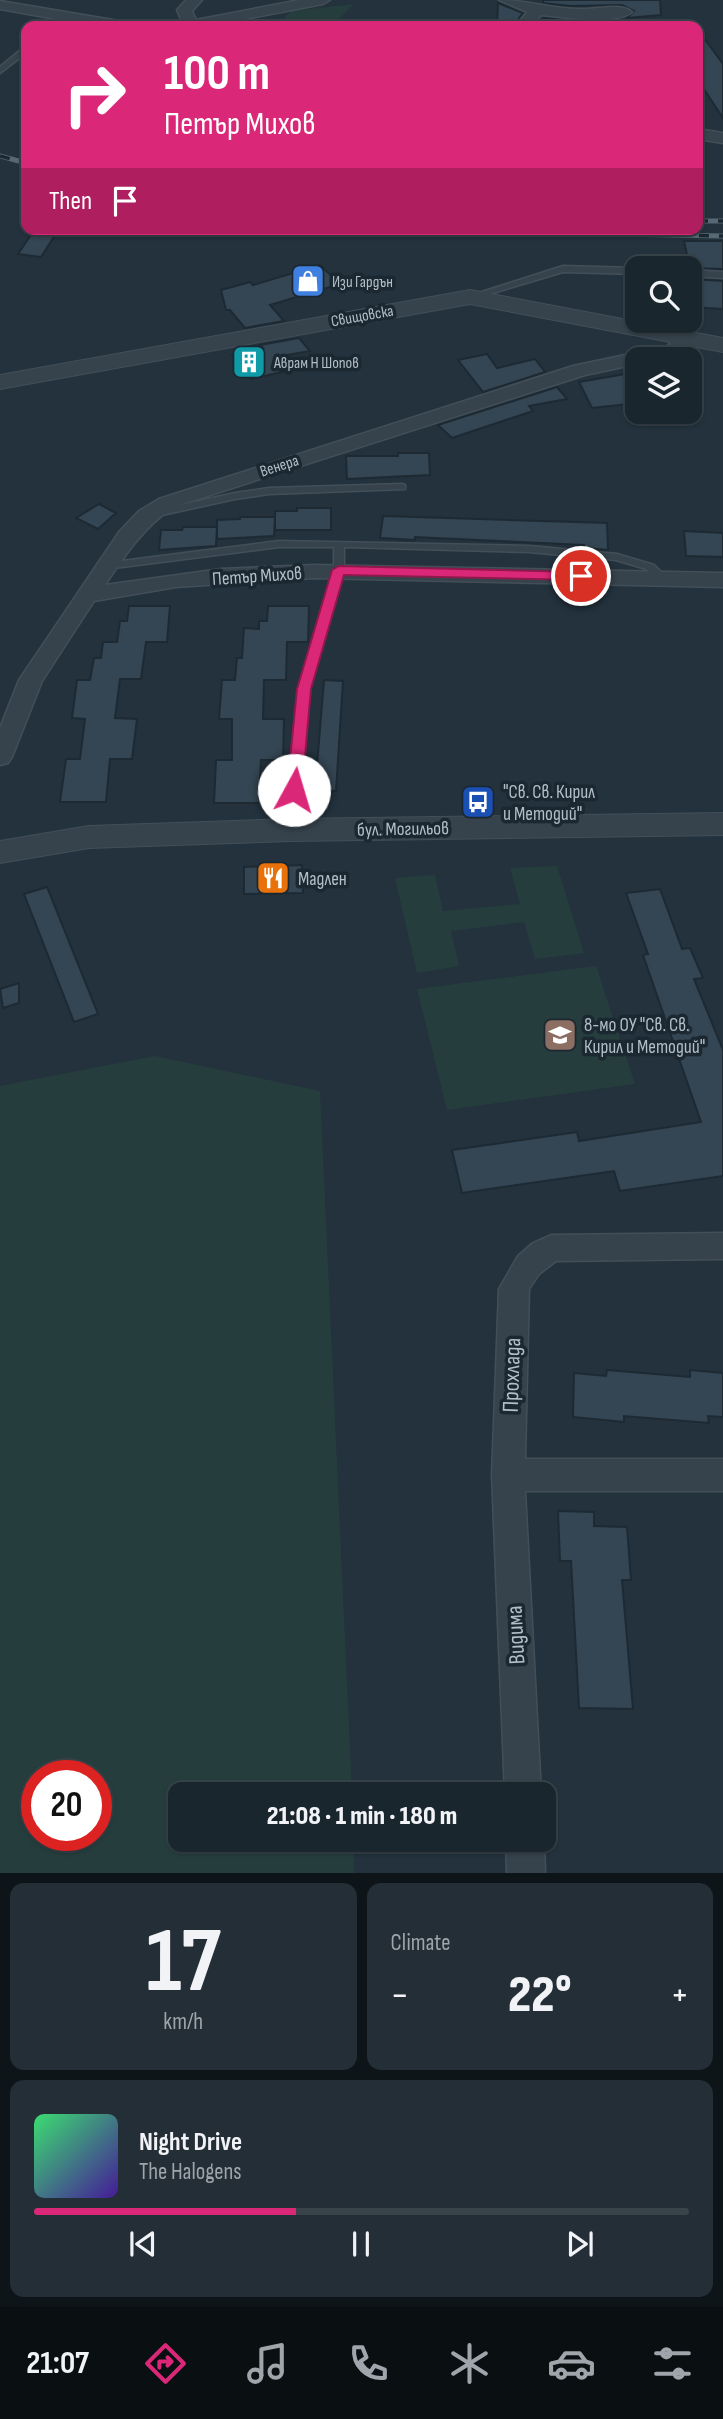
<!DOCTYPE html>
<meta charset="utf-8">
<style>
body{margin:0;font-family:"Sofia Sans Condensed",sans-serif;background:#232e36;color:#f1f3f6;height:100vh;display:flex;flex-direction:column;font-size:26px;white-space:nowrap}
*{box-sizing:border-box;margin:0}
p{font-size:23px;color:#9fa5aa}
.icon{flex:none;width:38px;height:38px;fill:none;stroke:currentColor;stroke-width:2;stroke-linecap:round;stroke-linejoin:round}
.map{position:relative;height:1873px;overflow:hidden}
.sheet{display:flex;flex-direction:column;gap:10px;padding:10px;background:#0e1519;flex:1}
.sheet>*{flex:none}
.banner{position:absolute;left:21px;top:21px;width:682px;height:214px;border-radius:14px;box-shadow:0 2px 5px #0004,0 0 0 2px #38434a;background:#db2777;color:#fff;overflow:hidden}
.buttons{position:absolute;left:625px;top:256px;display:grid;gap:14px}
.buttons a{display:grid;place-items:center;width:77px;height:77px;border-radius:14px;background:#1a262e;box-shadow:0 2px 5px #0004,0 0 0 2px #38434a;font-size:35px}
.speed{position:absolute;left:21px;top:1760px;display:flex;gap:14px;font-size:35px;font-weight:700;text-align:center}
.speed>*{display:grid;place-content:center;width:91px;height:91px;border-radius:50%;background:#1a262e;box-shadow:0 2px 5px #0004,0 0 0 2px #38434a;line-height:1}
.speed .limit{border:10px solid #d22;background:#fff;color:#111}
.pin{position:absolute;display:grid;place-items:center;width:60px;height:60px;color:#fff;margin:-30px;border:4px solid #fff;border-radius:50%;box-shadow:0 2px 7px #0007}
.me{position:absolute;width:77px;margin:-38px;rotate:6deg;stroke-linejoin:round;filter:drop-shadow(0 0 5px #0008)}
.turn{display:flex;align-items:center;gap:24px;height:147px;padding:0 28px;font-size:32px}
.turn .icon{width:91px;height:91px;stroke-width:2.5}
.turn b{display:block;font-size:49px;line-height:60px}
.then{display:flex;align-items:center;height:66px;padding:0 28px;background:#0003;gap:14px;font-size:26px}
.big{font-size:52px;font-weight:800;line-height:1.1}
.sheet .widget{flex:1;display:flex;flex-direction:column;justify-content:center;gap:10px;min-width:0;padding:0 24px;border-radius:14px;background:#232e36}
.sheet .dial{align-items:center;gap:0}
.dial b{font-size:91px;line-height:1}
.song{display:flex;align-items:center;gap:21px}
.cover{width:84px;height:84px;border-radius:10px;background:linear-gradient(135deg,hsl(140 70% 55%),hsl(260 70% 35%))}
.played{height:7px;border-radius:4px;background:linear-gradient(90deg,#db2777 40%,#38434a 40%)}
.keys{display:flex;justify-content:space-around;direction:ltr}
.heat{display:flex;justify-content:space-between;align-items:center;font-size:38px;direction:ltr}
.sheet .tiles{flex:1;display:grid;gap:10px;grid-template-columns:1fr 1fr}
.widget:last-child{grid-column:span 2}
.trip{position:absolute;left:168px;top:1782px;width:388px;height:70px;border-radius:14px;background:#1a262e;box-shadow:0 2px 5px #0004,0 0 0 2px #38434a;font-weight:800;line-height:70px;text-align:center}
.dock{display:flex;height:112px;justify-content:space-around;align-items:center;background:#0a0f12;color:#9fa5aa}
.dock .icon{width:49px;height:49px}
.dock .active{color:#db2777}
.dock b{font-size:32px;color:#f1f3f6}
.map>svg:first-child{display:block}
</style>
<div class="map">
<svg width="723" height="1873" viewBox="0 0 723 1873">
<rect width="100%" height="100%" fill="#23323d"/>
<g fill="#253e3d" fill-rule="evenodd">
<path d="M354,4L332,26L279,24L291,11Z"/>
<path d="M557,866L584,953L535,959L524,922L451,931L459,966L417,973L395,878L435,875L443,911L520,904L510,868Z"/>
<path d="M596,966L635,1084L447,1110L417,989Z"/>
<path d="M155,1056L320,1091L352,1794H180V1839H353L354,1873H0V1086ZM37,1776H96V1836H37Z"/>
</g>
<g fill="#344653" stroke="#1e2a33" stroke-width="2">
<path d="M543,0H660L661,15L627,18L634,11L622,5L570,6L543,3Z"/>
<path d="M498,3L523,13L513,26H497Z"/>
<path d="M544,18L589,22L622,19L627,26H544Z"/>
<path d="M698,30L723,64V118L698,80Z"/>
<path d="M35,229H59L41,257L18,254Z"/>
<path d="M684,241H723V269L690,268Z"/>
<path d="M320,265L340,284L270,305L284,321L245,328L230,310H226L221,290L250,282L253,285Z"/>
<path d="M690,279L723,281V309L690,307Z"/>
<path d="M299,338L310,351L287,355L295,369L251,379L232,355L263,348L260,345Z"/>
<path d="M487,354L497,368L535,359L545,372L483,392L458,360Z"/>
<path d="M637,372V403L592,408L579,382Z"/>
<path d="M557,387L567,399L529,406L533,411L452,438L438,425Z"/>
<path d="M398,453H429L430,475L347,479L346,456H398Z"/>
<path d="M99,504L116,513L98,529L76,518Z"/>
<path d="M297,508H331V530H275V511H297Z"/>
<path d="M383,516L607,523L608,550L584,548V545L415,537V540L380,538Z"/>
<path d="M240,517H275L274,536L217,539V520L240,519Z"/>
<path d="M183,527H217L216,546L159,550L161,530H182Z"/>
<path d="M684,531L723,533V557L686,556Z"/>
<path d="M129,606H170L167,642H146L141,679H120L115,718L137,719L132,759H110L106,802H60L66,759H80L85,719L72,718L77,680H90L94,658H101L103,642H117L120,621H127Z"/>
<path d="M268,606H309L308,642H287L286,680H264L263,719H284L283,760H261L259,803H214L216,760H232V719H219L222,680H235L237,658H242L244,628L259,629V621H267Z"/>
<path d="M324,680L343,681L336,791L315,790Z"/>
<path d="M302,865L303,893L244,894V867Z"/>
<path d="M47,887L98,1014L74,1022L24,894Z"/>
<path d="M660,889L682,949L690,948L703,978L694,979L723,1050V1176L620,1191L614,1171L462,1193L452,1150L577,1132L579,1141L701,1122L643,955L648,954L626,893Z"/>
<path d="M19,983V1003L3,1008L0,989Z"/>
<path d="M607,1370L690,1377V1370L723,1373V1417L708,1416L709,1423L624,1416V1422L573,1417L574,1373L606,1376Z"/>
<path d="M558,1511L594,1512V1526L627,1527L631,1580H622L633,1709L579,1708L571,1561H560Z"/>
</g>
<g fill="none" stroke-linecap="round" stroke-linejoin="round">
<defs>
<g id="service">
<path d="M67,15L70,17L60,26H53Z"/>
<path d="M23,48H26V53L0,73V67Z"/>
<path d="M563,266L637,268V274L563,272L473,299L466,297Z"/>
<path d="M690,270L723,272V278L690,276Z"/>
<path d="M402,484L405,485V489L269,494L235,499L153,517L148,514L153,511L235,493L269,488Z"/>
<path d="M279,541L529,546L617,554L654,565L667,578L666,580H658L646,569L616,560L529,552L344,547V570L309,689L300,790L294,794L288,790L299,689L334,570V547H279L106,569L101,566L106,563Z"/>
</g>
<g id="minor">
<path d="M186,0H202L192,11L196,20L300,0H330L323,4L208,26H184L177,10Z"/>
<path d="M499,0C526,0 552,9 580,9C594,10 622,2 632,12C618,25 561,17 541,15L531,26H516L527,12Z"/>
<path d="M0,1L119,21L127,26H95L0,9Z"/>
<path d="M698,129L723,133V143L698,139Z"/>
<path d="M683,333L692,339C677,361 662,359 637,359V364L585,375L173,507C143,528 125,555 105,585L221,569L314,565L723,573V587L314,578L176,587L94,601L42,681L12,757L8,763L0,765V728L19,680L119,532L139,511L159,499L573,366L668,346L676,335Z"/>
<path d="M723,1233V1259L556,1261L539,1274L529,1289L525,1459H723V1491H525L541,1794H505L492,1475L499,1289L518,1256L533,1243L551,1235Z"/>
<path d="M506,1839H544L545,1873H507Z"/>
</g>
<g id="tertiary">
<path d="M470,290L723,338V352L470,304L0,389V375Z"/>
<path d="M723,813V835L290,841L89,848L0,863V841L89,826L290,819Z"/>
</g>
</defs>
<use href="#service" stroke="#434f58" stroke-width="3"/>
<use href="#minor" stroke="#434f58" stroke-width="3"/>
<use href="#tertiary" stroke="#434f58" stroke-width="2"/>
<use href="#service" fill="#36434d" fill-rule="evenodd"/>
<use href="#minor" fill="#36434d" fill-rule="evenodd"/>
<use href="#tertiary" fill="#36434d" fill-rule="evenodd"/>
<defs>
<g id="rail">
<path d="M0,156L26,163"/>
<path d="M698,221H723"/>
<path d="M359,229L723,236"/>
</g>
</defs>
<use href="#rail" stroke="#586874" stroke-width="5"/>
<use href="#rail" stroke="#1c2831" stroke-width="3.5" stroke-dasharray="10" stroke-linecap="butt"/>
</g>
<path fill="#db2777" stroke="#8e194d" stroke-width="2" d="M339,566L581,572L588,576L581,580L344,575L311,689L302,790L294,795L287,790L297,689L332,570Z"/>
<defs>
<symbol id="shop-square" viewBox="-11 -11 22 22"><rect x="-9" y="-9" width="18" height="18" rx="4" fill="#3f7fe0" stroke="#1c2831"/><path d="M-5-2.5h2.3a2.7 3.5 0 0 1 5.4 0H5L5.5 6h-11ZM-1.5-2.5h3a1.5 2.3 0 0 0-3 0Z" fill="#fff"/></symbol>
<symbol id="building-square" viewBox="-11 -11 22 22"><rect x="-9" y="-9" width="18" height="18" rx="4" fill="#0f9aa8" stroke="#1c2831"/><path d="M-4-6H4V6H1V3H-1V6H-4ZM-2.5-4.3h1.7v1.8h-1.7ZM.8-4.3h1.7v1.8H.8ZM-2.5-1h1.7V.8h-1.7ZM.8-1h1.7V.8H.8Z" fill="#fff"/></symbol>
<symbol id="bus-square" viewBox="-11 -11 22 22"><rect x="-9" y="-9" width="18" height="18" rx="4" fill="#1a4fb4" stroke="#1c2831"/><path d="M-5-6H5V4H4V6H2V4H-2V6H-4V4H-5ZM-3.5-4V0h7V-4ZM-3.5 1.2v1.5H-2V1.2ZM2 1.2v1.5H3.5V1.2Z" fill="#fff"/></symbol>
<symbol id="restaurant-square" viewBox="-11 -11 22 22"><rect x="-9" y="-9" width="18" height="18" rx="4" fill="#e8710a" stroke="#1c2831"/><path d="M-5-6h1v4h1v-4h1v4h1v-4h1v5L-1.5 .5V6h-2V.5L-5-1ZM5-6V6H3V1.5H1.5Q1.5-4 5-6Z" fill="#fff"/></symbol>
<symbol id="school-square" viewBox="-11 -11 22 22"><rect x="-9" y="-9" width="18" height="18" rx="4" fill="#8d6e63" stroke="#1c2831"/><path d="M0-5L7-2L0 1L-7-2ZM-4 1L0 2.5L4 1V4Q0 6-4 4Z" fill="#fff"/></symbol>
</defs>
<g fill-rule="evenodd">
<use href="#shop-square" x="289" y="262" width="38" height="38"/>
<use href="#building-square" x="230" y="343" width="38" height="38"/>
<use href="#bus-square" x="459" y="783" width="38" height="38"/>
<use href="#restaurant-square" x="254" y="859" width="38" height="38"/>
<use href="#school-square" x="541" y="1016" width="38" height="38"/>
</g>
<g text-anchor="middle" stroke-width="7" stroke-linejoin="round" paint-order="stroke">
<g font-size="16" fill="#b2bec8" stroke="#1c2831" text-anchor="start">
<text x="332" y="287">Изи Гардън</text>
<text x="274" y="368">Аврам Н Шопов</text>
</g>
<g font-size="16" fill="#b2bec8" stroke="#1c2831">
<text transform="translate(362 315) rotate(-10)" y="6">Свищовска</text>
<text transform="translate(279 465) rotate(-18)" y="6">Венера</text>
</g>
<g font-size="19" fill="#b2bec8" stroke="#1c2831">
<text transform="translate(257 575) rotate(-4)" y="7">Петър Михов</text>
<text transform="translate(403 828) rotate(-1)" y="7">бул. Могильов</text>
</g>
<g font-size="19" fill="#b2bec8" stroke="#1c2831" text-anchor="start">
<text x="503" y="798">"Св. Св. Кирил<tspan x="503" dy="22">и Методий"</tspan></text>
<text x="298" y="885">Мадлен</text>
<text x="584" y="1031">8-мо ОУ "Св. Св.<tspan x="584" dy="22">Кирил и Методий"</tspan></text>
</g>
<g font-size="23" fill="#b2bec8" stroke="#1c2831">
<text transform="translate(511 1375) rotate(-88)" y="8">Прохлада</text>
<text transform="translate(515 1635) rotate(-93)" y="8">Видима</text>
</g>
</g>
</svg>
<div class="buttons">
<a><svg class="icon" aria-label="search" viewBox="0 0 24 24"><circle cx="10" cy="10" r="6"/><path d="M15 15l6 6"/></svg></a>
<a><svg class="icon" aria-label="layers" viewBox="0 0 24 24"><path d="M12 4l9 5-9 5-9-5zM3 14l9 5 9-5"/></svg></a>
</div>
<div class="speed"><div class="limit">20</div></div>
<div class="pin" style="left:581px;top:576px;background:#d93025"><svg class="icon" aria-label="arrive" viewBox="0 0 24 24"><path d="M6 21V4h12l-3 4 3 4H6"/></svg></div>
<svg class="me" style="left:294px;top:790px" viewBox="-20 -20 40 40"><circle r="19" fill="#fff"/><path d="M0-13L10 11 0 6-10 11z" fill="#db2777"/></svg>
<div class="trip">21:08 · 1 min · 180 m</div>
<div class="banner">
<div class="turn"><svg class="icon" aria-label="right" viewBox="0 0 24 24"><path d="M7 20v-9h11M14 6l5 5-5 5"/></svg><div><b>100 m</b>Петър Михов</div></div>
<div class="then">Then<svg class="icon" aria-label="arrive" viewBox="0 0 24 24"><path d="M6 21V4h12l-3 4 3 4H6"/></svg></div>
</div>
</div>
<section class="sheet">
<div class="tiles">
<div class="widget dial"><b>17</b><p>km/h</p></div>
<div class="widget"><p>Climate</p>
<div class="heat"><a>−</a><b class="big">22°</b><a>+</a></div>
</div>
<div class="widget">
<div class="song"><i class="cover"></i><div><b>Night Drive</b><p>The Halogens</p></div></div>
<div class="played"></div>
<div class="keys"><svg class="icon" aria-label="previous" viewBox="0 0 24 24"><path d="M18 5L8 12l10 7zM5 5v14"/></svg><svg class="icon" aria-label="pause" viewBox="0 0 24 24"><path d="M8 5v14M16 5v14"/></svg><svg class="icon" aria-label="next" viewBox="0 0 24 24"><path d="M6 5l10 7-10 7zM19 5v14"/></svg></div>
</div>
</div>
</section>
<nav class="dock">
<b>21:07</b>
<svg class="icon active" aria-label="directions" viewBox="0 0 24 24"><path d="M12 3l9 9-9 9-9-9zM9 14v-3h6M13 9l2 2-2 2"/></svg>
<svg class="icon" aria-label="music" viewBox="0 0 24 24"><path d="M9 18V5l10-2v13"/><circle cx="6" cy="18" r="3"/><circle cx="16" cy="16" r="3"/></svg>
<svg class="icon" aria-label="phone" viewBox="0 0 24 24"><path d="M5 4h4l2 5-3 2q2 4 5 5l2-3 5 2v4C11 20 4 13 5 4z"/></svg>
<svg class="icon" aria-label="climate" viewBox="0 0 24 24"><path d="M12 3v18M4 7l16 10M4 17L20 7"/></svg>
<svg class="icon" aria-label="car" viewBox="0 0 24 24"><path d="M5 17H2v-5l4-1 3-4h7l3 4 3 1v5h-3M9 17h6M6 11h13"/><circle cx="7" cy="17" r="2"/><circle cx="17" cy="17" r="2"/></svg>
<svg class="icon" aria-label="filters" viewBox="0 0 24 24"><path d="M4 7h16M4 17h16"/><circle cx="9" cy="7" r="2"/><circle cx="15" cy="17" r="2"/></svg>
</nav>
